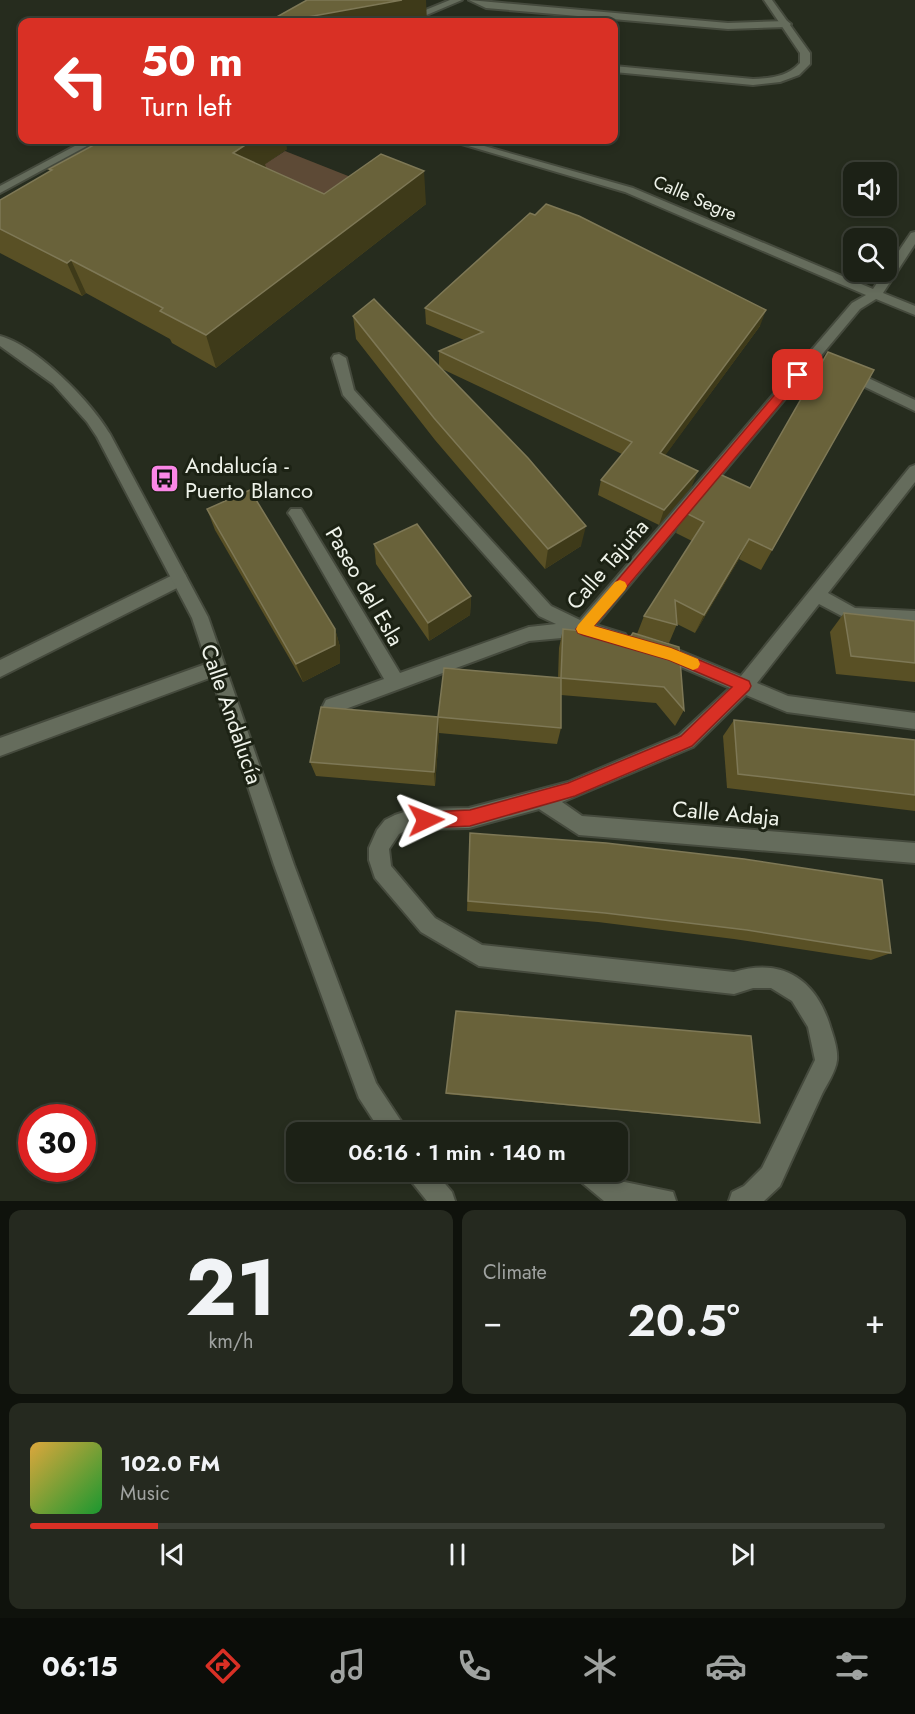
<!DOCTYPE html>
<meta charset="utf-8">
<style>
body{margin:0;font-family:Jost,sans-serif;background:#25291f;color:#f1f3f6;height:100vh;display:flex;flex-direction:column;font-size:22px;white-space:nowrap}
*{box-sizing:border-box;margin:0}
p{font-size:20px;color:#a0a3a1}
.icon{flex:none;width:33px;height:33px;fill:none;stroke:currentColor;stroke-width:2;stroke-linecap:round;stroke-linejoin:round}
.map{position:relative;height:1201px;overflow:hidden}
.sheet{display:flex;flex-direction:column;gap:9px;padding:9px;background:#0f120c;flex:1}
.sheet>*{flex:none}
.guide{position:absolute;left:18px;top:18px;width:600px;height:126px;border-radius:12px;box-shadow:0 3px 9px #0003,0 0 0 2px #3a3e35;background:#d93025;color:#fff;overflow:hidden}
.controls{position:absolute;left:843px;top:162px;display:grid;gap:12px}
.controls a{display:grid;place-items:center;width:54px;height:54px;border-radius:12px;background:#1c2116;box-shadow:0 3px 9px #0003,0 0 0 2px #3a3e35;font-size:30px}
.speed{position:absolute;left:18px;top:1104px;display:flex;gap:12px;font-size:30px;font-weight:700;text-align:center}
.speed>*{display:grid;place-content:center;width:78px;height:78px;border-radius:50%;background:#1c2116;box-shadow:0 3px 9px #0003,0 0 0 2px #3a3e35;line-height:1}
.speed .limit{border:9px solid #d22;background:#fff;color:#111}
.pin{position:absolute;display:grid;place-items:center;width:51px;height:51px;color:#fff;margin:-26px;border-radius:12px;box-shadow:0 3px 9px #0006}
.me{position:absolute;width:66px;margin:-33px;rotate:88deg;stroke-linejoin:round;filter:drop-shadow(0 0 4px #0008)}
.turn{display:flex;align-items:center;gap:21px;height:126px;padding:0 24px;font-size:27px}
.turn .icon{width:78px;height:78px;stroke-width:2.5}
.turn b{display:block;font-size:42px;line-height:51px}
.big{font-size:45px;font-weight:600;line-height:1.1}
.sheet .widget{flex:1;display:flex;flex-direction:column;justify-content:center;gap:9px;min-width:0;padding:0 21px;border-radius:12px;background:#25291f}
.sheet .dial{align-items:center;gap:0}
.dial b{font-size:78px;line-height:1}
.song{display:flex;align-items:center;gap:18px}
.cover{width:72px;height:72px;border-radius:9px;background:linear-gradient(135deg,hsl(40 70% 55%),hsl(130 70% 35%))}
.played{height:6px;border-radius:3px;background:linear-gradient(90deg,#d93025 15%,#3a3e35 15%)}
.keys{display:flex;justify-content:space-around;direction:ltr}
.heat{display:flex;justify-content:space-between;align-items:center;font-size:33px;direction:ltr}
.sheet .tiles{flex:1;display:grid;gap:9px;grid-template-columns:1fr 1fr}
.widget:last-child{grid-column:span 2}
.trip{position:absolute;left:286px;top:1122px;width:342px;height:60px;border-radius:12px;background:#1c2116;box-shadow:0 3px 9px #0003,0 0 0 2px #3a3e35;font-weight:600;line-height:60px;text-align:center}
.tab-bar{display:flex;height:96px;justify-content:space-around;align-items:center;background:#0b0d09;color:#a0a3a1}
.tab-bar .icon{width:42px;height:42px}
.tab-bar .on{color:#d93025}
.tab-bar b{font-size:27px;color:#f1f3f6}
.map>svg:first-child{display:block}
</style>
<div class="map">
<svg width="915" height="1201" viewBox="0 0 915 1201">
<rect width="100%" height="100%" fill="#262c1e"/>
<path fill="#5d4a36" d="M285,151L381,189L324,231L262,166Z"/>
<g fill="none" stroke-linecap="round" stroke-linejoin="round">
<defs>
<g id="service">
<path d="M179,572L185,574L187,579L185,584L0,677V660Z"/>
<path d="M217,660L223,663L226,668L223,673L0,756V738Z"/>
</g>
<g id="pedestrian">
<path d="M450,0H462L410,22H402L401,20Z"/>
<path d="M469,0L728,23L787,21L791,24L787,27L728,29L486,8Z"/>
</g>
<g id="minor">
<path d="M764,0H772L810,53V64L799,75L780,82L753,85L614,72V66L753,79C771,78 787,77 800,63V53Z"/>
<path d="M448,140H463L633,188L873,289L911,233L915,232V244L883,293L915,306V315L876,299L860,309L596,625L625,634L628,639L625,644L619,646L583,636L529,641L332,714L326,712L323,706L326,700L384,679L291,517L288,513L291,509H301L400,673L529,627L556,624L539,616L343,395L332,358L334,355L339,354L346,358L354,390L551,606L580,620L852,303L866,295L625,192Z"/>
<path d="M0,336C37,346 91,402 110,434L208,617L294,865L376,1083L403,1124L407,1132H381L359,1098L274,865L192,618L97,437L87,422L53,384L0,346Z"/>
<path d="M847,368L915,400V411L842,376L840,373L842,370Z"/>
<path d="M915,465V482L828,593L855,608L915,611V625L853,622L819,604L757,683L788,696L915,713V729L787,712L746,695L693,747L562,802L582,816L915,843V863L579,835L539,809L469,828L413,829L405,831L399,834L389,849L391,866L435,918L482,945L734,972C783,957 817,980 831,1029C834,1038 838,1050 837,1060C836,1071 827,1084 822,1094C808,1124 794,1155 780,1186L764,1201H729L732,1192L744,1186L762,1168L815,1060L808,1027L792,1001L771,988H753L734,994L479,966L421,932L375,878L369,860V848L377,830L385,820L395,815L413,809L469,808L568,782L679,735L730,688L655,656L652,651L655,646L661,643L741,676L910,467Z"/>
<path d="M408,1172H435L452,1192L455,1201H427L411,1181Z"/>
<path d="M577,1172H606L615,1180L673,1192L676,1201H604L580,1181Z"/>
</g>
<path id="secondary" d="M86,140H98L0,193V186Z"/>
</defs>
<use href="#service" stroke="#454a3d" stroke-width="4"/>
<use href="#pedestrian" stroke="#454a3d" stroke-width="4"/>
<use href="#minor" stroke="#454a3d" stroke-width="4"/>
<use href="#secondary" stroke="#454a3d" stroke-width="4"/>
<use href="#service" fill="#656c5c" fill-rule="evenodd"/>
<use href="#pedestrian" fill="#656c5c" fill-rule="evenodd"/>
<use href="#minor" fill="#656c5c" fill-rule="evenodd"/>
<use href="#secondary" fill="#656c5c" fill-rule="evenodd"/>
</g>
<g fill="#595025">
<path d="M287,149L265,164L266,168L324,194L426,204L216,368L172,343L170,339L86,293L82,296L0,253V200L50,172L49,169Z"/>
<path d="M425,308L760,326L665,455L692,486L659,525L598,495L601,480L622,454L440,368L581,546L545,569L435,440L356,339L353,316L439,366V351L464,340L426,324Z"/>
<path d="M874,370L761,570L739,559L695,633L677,624L669,643L637,634L644,616L692,541L676,533L684,512L750,488Z"/>
<path d="M207,509L335,629L340,647V663L303,682L215,530Z"/>
<path d="M374,544L471,596L470,615L429,641L376,564Z"/>
<path d="M844,613L915,621V682L836,674L830,632Z"/>
<path d="M563,629L631,636L684,710L675,726L656,703L561,695V728L557,744L439,733L435,786L316,776L310,762L438,717L558,678L559,648Z"/>
<path d="M734,720L915,740V811L727,788L723,736Z"/>
<path d="M470,833L891,953L871,960L734,939L598,922L467,911Z"/>
<path d="M446,1093L760,1123L745,1122L446,1094Z"/>
</g>
<g fill="#3e3a19">
<path d="M402,0H426L427,22H280Z"/>
<path d="M253,140H286L287,149L265,164L266,168L233,153Z"/>
<path d="M424,171L426,204L216,368L206,335Z"/>
<path d="M71,260L86,293L82,296L67,263Z"/>
<path d="M766,310L760,326L656,468L660,453Z"/>
<path d="M698,471L692,486L659,525L664,510Z"/>
<path d="M586,526L581,546L545,569L548,549Z"/>
<path d="M749,539L739,559L695,633L704,615Z"/>
<path d="M471,596L470,615L429,641L428,623Z"/>
<path d="M335,629L340,647V663L303,682L296,664Z"/>
<path d="M438,717L439,733L435,786L434,772Z"/>
</g>
<g fill="#69623a" stroke="#7e7856" stroke-width="1.5">
<path d="M307,0H402L280,22H275L273,19Z"/>
<path d="M103,140H253L233,153L324,194L381,154L424,171L206,335L160,311L163,308L71,260L67,263L0,229V200L52,170L49,169Z"/>
<path d="M546,204L579,216L766,310L660,453L698,471L664,510L601,480L632,442L439,351L483,332L425,308L530,213L535,215Z"/>
<path d="M374,299L528,458L586,526L548,549L434,418L353,316Z"/>
<path d="M828,352L874,370L772,550L749,539L704,615L675,600L677,625L644,616L704,522L684,512L717,473L750,488Z"/>
<path d="M250,490L335,629V645L296,664L207,509Z"/>
<path d="M417,524L471,596L428,623L374,544Z"/>
<path d="M844,613L915,621V663L851,656Z"/>
<path d="M563,629L631,636L633,633L679,647L684,710L664,687L561,678Z"/>
<path d="M444,668L561,678V728L438,717Z"/>
<path d="M321,707L438,717L434,772L310,762Z"/>
<path d="M734,720L915,740V795L738,774Z"/>
<path d="M470,833L606,843L744,859L882,880L891,953L747,930L605,913L468,901Z"/>
<path d="M456,1011L751,1036L760,1123L446,1093Z"/>
</g>
<path fill="#d93025" stroke="#8d1f18" stroke-width="1.5" d="M798,371L802,372V378L594,626L671,648L749,681L751,686L749,690L692,746L575,796L470,826L426,828L420,825L418,820L420,814L426,812L470,810L568,783L681,736L732,687L669,660L583,635L578,633L576,629L794,372Z"/>
<path fill="#f59e0b" d="M620,580L625,582L627,586L625,590L594,626L671,648L698,659L700,664L698,668L693,670L669,660L578,633L576,629L578,625L615,582Z"/>
<defs>
<symbol id="bus-square" viewBox="-11 -11 22 22"><rect x="-9" y="-9" width="18" height="18" rx="4" fill="#fa87e7" stroke="#1c2214"/><path d="M-5-6H5V4H4V6H2V4H-2V6H-4V4H-5ZM-3.5-4V0h7V-4ZM-3.5 1.2v1.5H-2V1.2ZM2 1.2v1.5H3.5V1.2Z" fill="#111"/></symbol>
</defs>
<g fill-rule="evenodd">
<use href="#bus-square" x="148" y="462" width="33" height="33"/>
</g>
<g text-anchor="middle" stroke-width="6" stroke-linejoin="round" paint-order="stroke">
<g font-size="18" fill="#eff3ea" stroke="#1c2214">
<text transform="translate(695 198) rotate(23)" y="6">Calle Segre</text>
</g>
<g font-size="22" fill="#eff3ea" stroke="#1c2214" text-anchor="start">
<text x="185" y="473">Andalucía -<tspan x="185" dy="25">Puerto Blanco</tspan></text>
</g>
<g font-size="22" fill="#eff3ea" stroke="#1c2214">
<text transform="translate(607 564) rotate(-49)" y="8">Calle Tajuña</text>
<text transform="translate(365 586) rotate(60)" y="8">Paseo del Esla</text>
<text transform="translate(232 714) rotate(71)" y="8">Calle Andalucía</text>
<text transform="translate(726 813) rotate(5)" y="8">Calle Adaja</text>
</g>
</g>
</svg>
<div class="controls">
<a><svg class="icon" aria-label="sound" viewBox="0 0 24 24"><path d="M4 9h4l5-4v14l-5-4H4zM17 9q2 3 0 6"/></svg></a>
<a><svg class="icon" aria-label="search" viewBox="0 0 24 24"><circle cx="10" cy="10" r="6"/><path d="M15 15l6 6"/></svg></a>
</div>
<div class="speed"><div class="limit">30</div></div>
<div class="pin" style="left:798px;top:375px;background:#d93025"><svg class="icon" aria-label="arrive" viewBox="0 0 24 24"><path d="M6 21V4h12l-3 4 3 4H6"/></svg></div>
<svg class="me" style="left:426px;top:820px" viewBox="-20 -20 40 40"><path d="M0-17L14 15 0 8-14 15z" fill="#d93025" stroke="#fff" stroke-width="4"/></svg>
<div class="trip">06:16 · 1 min · 140 m</div>
<div class="guide">
<div class="turn"><svg class="icon" aria-label="left" viewBox="0 0 24 24"><path d="M17 20v-9H6M10 6l-5 5 5 5"/></svg><div><b>50 m</b>Turn left</div></div>
</div>
</div>
<section class="sheet">
<div class="tiles">
<div class="widget dial"><b>21</b><p>km/h</p></div>
<div class="widget"><p>Climate</p>
<div class="heat"><a>−</a><b class="big">20.5°</b><a>+</a></div>
</div>
<div class="widget">
<div class="song"><i class="cover"></i><div><b>102.0 FM</b><p>Music</p></div></div>
<div class="played"></div>
<div class="keys"><svg class="icon" aria-label="previous" viewBox="0 0 24 24"><path d="M18 5L8 12l10 7zM5 5v14"/></svg><svg class="icon" aria-label="pause" viewBox="0 0 24 24"><path d="M8 5v14M16 5v14"/></svg><svg class="icon" aria-label="next" viewBox="0 0 24 24"><path d="M6 5l10 7-10 7zM19 5v14"/></svg></div>
</div>
</div>
</section>
<nav class="tab-bar">
<b>06:15</b>
<svg class="icon on" aria-label="directions" viewBox="0 0 24 24"><path d="M12 3l9 9-9 9-9-9zM9 14v-3h6M13 9l2 2-2 2"/></svg>
<svg class="icon" aria-label="music" viewBox="0 0 24 24"><path d="M9 18V5l10-2v13"/><circle cx="6" cy="18" r="3"/><circle cx="16" cy="16" r="3"/></svg>
<svg class="icon" aria-label="phone" viewBox="0 0 24 24"><path d="M5 4h4l2 5-3 2q2 4 5 5l2-3 5 2v4C11 20 4 13 5 4z"/></svg>
<svg class="icon" aria-label="climate" viewBox="0 0 24 24"><path d="M12 3v18M4 7l16 10M4 17L20 7"/></svg>
<svg class="icon" aria-label="car" viewBox="0 0 24 24"><path d="M5 17H2v-5l4-1 3-4h7l3 4 3 1v5h-3M9 17h6M6 11h13"/><circle cx="7" cy="17" r="2"/><circle cx="17" cy="17" r="2"/></svg>
<svg class="icon" aria-label="filters" viewBox="0 0 24 24"><path d="M4 7h16M4 17h16"/><circle cx="9" cy="7" r="2"/><circle cx="15" cy="17" r="2"/></svg>
</nav>
